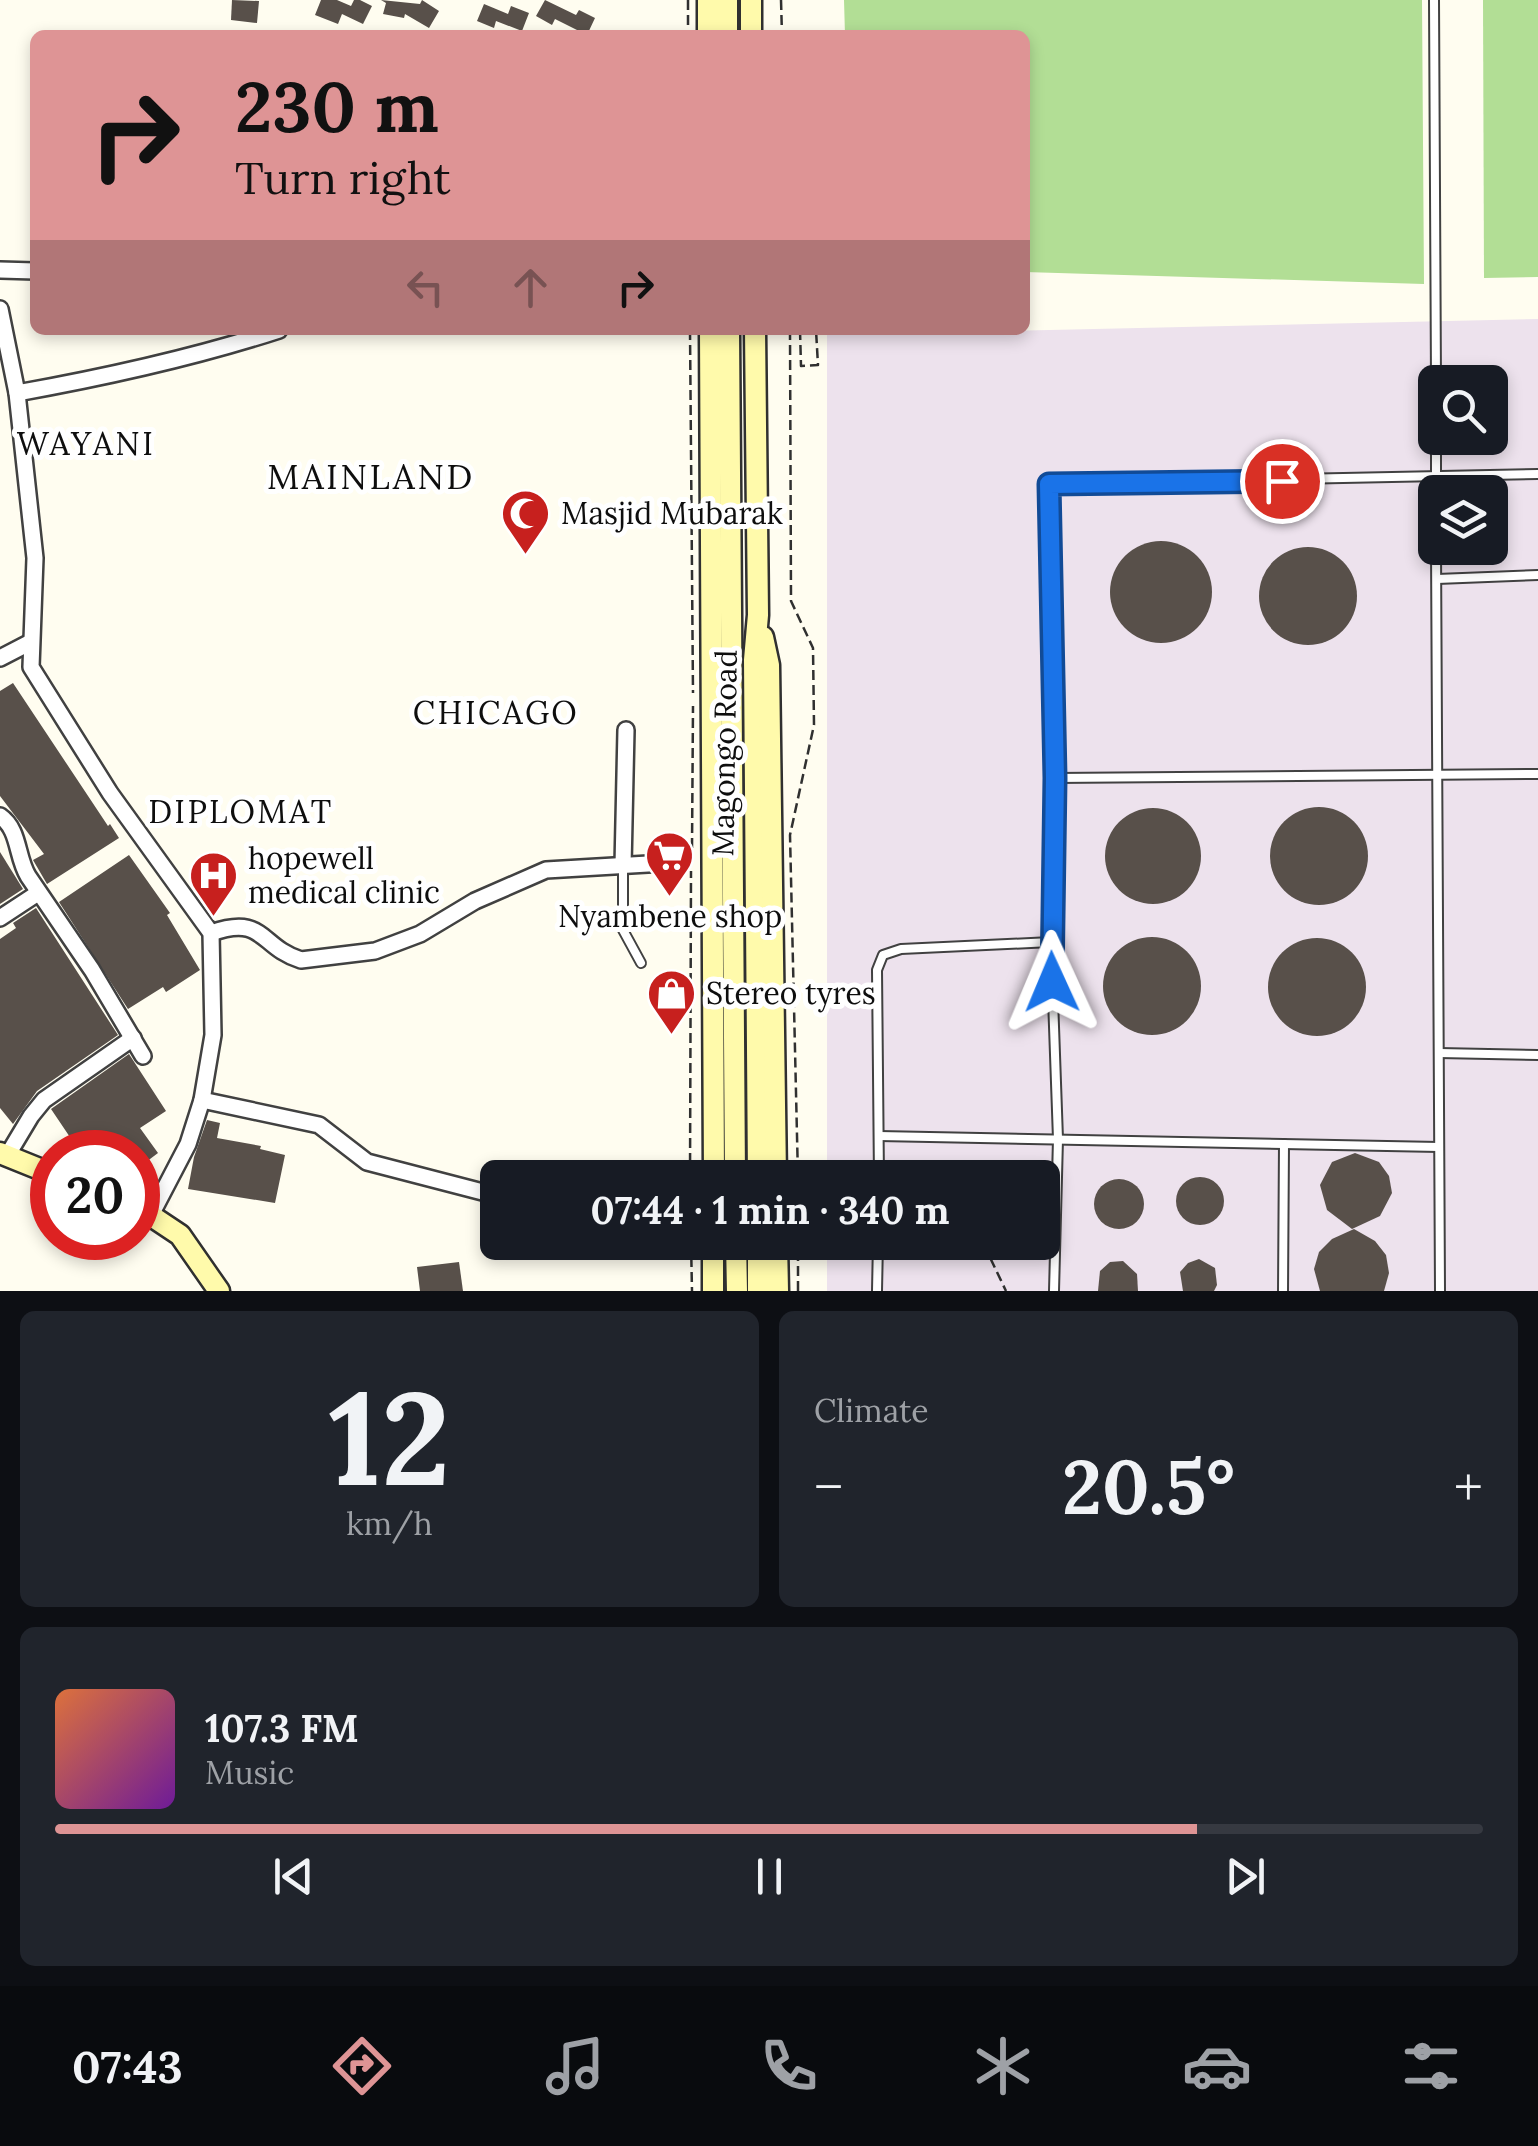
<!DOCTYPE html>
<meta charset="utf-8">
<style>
body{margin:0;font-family:Lora,serif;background:#20242c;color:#f1f3f6;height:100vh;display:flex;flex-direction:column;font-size:38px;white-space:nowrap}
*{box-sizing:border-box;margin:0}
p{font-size:32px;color:#9ea1a6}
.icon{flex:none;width:55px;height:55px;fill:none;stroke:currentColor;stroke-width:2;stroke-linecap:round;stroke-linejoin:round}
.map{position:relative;height:1291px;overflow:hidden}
.sheet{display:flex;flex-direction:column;gap:20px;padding:20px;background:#0d0f14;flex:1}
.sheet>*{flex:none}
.hud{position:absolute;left:30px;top:30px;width:1000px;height:305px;border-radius:15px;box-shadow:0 5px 15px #0003;background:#de9495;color:#111;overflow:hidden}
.fabs{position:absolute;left:1418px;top:365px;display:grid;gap:20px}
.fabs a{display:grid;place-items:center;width:90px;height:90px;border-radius:15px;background:#171b24;box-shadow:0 5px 15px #0003;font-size:50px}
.speed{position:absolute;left:30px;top:1130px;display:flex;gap:20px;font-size:50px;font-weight:700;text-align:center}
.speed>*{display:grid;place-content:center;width:130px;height:130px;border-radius:50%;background:#171b24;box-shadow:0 5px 15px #0003;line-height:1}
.speed .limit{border:15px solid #d22;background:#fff;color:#111}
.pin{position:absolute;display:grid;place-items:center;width:85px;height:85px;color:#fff;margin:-42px;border:5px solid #fff;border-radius:50%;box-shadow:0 2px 10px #0007}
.me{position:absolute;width:110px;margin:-55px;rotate:359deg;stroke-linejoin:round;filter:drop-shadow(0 0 8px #0008)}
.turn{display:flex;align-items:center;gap:35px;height:210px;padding:0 40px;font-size:45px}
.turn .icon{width:130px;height:130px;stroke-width:2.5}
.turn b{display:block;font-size:70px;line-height:85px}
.lanes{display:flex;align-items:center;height:95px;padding:0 40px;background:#0003;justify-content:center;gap:50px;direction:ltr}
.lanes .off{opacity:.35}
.big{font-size:75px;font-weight:700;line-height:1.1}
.sheet .tile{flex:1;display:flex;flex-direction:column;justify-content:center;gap:15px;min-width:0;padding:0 35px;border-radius:15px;background:#20242c}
.sheet .dial{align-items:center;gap:0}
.dial b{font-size:130px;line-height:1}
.song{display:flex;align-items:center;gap:30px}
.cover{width:120px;height:120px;border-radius:15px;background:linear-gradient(135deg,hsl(20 70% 55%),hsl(280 70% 35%))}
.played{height:10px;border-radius:5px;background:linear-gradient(90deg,#de9495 80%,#363941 80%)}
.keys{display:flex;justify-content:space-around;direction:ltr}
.heat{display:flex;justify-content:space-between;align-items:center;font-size:55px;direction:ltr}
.sheet .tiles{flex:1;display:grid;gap:20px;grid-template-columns:1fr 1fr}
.tile:last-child{grid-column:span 2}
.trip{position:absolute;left:480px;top:1160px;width:580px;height:100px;border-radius:15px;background:#171b24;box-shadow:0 5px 15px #0003;font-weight:700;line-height:100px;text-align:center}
.tab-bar{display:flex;height:160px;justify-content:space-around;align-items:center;background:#090b0e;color:#9ea1a6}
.tab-bar .icon{width:70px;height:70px}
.tab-bar .selected{color:#de9495}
.tab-bar b{font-size:45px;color:#f1f3f6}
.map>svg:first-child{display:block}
</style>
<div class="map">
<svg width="1538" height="1291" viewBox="0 0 1538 1291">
<rect width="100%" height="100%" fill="#fffdf0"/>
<path fill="#ede2ed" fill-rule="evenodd" d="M1538,319V1291H827V1243L1042,1242V1178L827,1177V335ZM1435,382H1490V438H1435ZM1435,492H1490V548H1435Z"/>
<g fill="#b2de95">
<path d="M844,0H1422L1424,284L1025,272V35H845Z"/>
<path d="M1483,0H1538V277L1484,278Z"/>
</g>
<g fill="#58504a">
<path d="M232,0L259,1L257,23L231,20Z"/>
<path d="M321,0H337L351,6L354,0H360L372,6L363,24L342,14L338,24L315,15Z"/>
<path d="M381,0L420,4L422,0L439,11L429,28L405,14L404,18L383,14L386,3Z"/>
<path d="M545,0L576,15L579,10L595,18L587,35L555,19L552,25L536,16Z"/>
<path d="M484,4L508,14L511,6L529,13L522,31L496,21L494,28L477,21Z"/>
<circle cx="1161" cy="592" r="51"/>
<circle cx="1308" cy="596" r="49"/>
<path d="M13,683L108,826L110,824L119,838L47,884L33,860L44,854L0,796V691Z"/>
<circle cx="1319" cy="856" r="49"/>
<circle cx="1153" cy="856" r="48"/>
<path d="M0,852L23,889L0,904Z"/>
<path d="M129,855L170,913L167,915L200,970L166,992L163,987L128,1009L59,902Z"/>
<path d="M36,908L118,1035L37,1091L13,1124L0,1108V939L16,928L13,923Z"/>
<circle cx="1152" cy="986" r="49"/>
<circle cx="1317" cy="987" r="49"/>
<path d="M129,1054L166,1111L140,1128L158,1153L138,1168V1152H80L51,1109Z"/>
<path d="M207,1120L220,1123L217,1138L261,1146L260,1149L285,1155L275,1203L188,1189L194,1157Z"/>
<path d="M1355,1153L1379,1162L1389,1176L1392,1193L1380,1216L1352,1229L1327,1210L1320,1185L1332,1162Z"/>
<circle cx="1200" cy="1201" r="24"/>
<circle cx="1119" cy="1204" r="25"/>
<path d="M1354,1229L1375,1241L1386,1255L1389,1273L1384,1291H1320L1314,1269L1319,1252L1332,1239Z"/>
<path d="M1199,1259L1215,1268L1217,1285L1214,1291H1183L1180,1272L1188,1263Z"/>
<path d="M1123,1261L1137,1274L1138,1291H1098L1100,1271L1110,1262Z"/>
<path d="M459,1262L463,1291H420L417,1267Z"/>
</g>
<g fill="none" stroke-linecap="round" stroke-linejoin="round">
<defs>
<g id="lane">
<path d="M1434,0L1436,382"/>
<path d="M1436,438V492"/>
<path d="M1436,548L1440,1291"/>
<path d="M1437,579L1538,575"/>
<path d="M1055,778L1538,774"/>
<path d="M623,866V930L641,963"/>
<path d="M1439,1053L1538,1055"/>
<path d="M879,1136L1439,1147"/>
<path d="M879,1178L877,970L883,955L901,949L1051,942"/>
<path d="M877,1291L878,1242"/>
<path d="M1054,1291L1058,1139L1051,942L1055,778L1049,484L1538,474"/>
<path d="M1283,1291L1284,1144"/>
</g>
<g id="street">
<path d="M0,270L35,271"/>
<path d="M0,309L17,393L35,558L31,667L110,793L211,933L213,1035L202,1100L188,1144L151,1215"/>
<path d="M17,393C106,377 193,358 279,330"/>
<path d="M0,658L31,642"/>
<path d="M0,816C20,830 16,856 28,876L92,970L143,1056"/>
<path d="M623,866L626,730"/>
<path d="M0,918L38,893"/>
<path d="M211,933C265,914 259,947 301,960L375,951L420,934L475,901L546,870L682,862"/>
<path d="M202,1100L319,1125L367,1162L498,1196"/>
<path d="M7,1156L31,1116L44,1100L133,1038"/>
</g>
<g id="secondary">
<path d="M708,0V35"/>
<path d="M727,0V35"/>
<path d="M751,0V35"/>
<path d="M710,330L714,1178"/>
<path d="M729,330L735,1178"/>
<path d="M755,330L758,615L754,660L758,1178"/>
<path d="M763,637L769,665L776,1178"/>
<path d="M0,1153L52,1174"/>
<path d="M138,1207L180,1235L219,1291"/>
<path d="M736,1242L737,1291"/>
<path d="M777,1242L778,1291"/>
<path d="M713,1291V1242"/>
<path d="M758,1291V1242"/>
</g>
</defs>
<use href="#lane" stroke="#414141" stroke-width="12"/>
<use href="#street" stroke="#414141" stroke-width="20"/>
<use href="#secondary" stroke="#303030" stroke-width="25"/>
<g stroke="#303030" stroke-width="2.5" stroke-dasharray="10 5" stroke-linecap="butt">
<path d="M688,0V35"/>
<path d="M781,0L782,35"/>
<path d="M690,330L693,693"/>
<path d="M790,330L791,601L813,648L814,725L790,835L798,1178"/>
<path d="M800,330L801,366L818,365L816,330"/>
<path d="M692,848L693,706"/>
<path d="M690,1178L691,871"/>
<path d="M691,1242L692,1291"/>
<path d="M984,1245L1006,1291"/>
<path d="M798,1291V1242"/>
</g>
<use href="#lane" stroke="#fff" stroke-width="8"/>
<use href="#street" stroke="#fff" stroke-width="15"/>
<use href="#secondary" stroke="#fffaab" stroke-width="20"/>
</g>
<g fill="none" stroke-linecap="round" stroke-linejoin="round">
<defs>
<path id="route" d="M1052,982L1055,778L1049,484L1282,481"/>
</defs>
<use href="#route" stroke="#114b97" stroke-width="25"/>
<use href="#route" stroke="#1a73e8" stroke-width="18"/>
</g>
<defs>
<symbol id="mosque-pin" viewBox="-11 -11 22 30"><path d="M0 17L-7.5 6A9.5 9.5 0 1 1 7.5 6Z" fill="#c7201e" stroke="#fff"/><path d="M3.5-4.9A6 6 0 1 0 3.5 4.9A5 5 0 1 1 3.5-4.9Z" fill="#fff"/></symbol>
<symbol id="supermarket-pin" viewBox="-11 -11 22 30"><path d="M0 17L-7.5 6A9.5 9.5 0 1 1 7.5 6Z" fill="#c7201e" stroke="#fff"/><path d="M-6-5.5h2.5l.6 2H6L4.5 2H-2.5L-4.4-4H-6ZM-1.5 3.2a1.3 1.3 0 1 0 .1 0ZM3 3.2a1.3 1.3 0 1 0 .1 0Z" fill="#fff"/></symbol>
<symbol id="hospital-pin" viewBox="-11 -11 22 30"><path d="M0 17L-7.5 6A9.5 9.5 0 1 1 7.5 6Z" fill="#c7201e" stroke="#fff"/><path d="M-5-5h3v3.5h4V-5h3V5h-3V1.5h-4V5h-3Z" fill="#fff"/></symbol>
<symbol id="shop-pin" viewBox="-11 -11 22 30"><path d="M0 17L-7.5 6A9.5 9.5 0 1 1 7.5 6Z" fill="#c7201e" stroke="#fff"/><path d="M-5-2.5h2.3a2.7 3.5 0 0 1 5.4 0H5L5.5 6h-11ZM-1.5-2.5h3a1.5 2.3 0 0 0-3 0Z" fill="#fff"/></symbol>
</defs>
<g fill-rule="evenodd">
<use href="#mosque-pin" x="498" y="486" width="55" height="75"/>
<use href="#supermarket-pin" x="642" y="828" width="55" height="75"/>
<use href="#hospital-pin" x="186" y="848" width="55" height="75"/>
<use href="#shop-pin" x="644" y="966" width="55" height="75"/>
</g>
<g text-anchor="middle" stroke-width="10" stroke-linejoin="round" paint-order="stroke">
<g font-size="30" fill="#0e0e0e" stroke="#fff" text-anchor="start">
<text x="561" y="524">Masjid Mubarak</text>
<text x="248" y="869">hopewell<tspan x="248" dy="34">medical clinic</tspan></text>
<text x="670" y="927" text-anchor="middle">Nyambene shop</text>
<text x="706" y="1004">Stereo tyres</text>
</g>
<g font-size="30" fill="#0e0e0e" stroke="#fff">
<text transform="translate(725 753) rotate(-89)" y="10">Magongo Road</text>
</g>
<g font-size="32" letter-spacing="2.5" fill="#0e0e0e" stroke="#fff">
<text x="86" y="455">WAYANI</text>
<text x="496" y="724">CHICAGO</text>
<text x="241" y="823">DIPLOMAT</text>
</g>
<g font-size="35" letter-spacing="2.5" fill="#0e0e0e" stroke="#fff">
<text x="371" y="489">MAINLAND</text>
</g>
</g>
</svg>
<div class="fabs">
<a><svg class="icon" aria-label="search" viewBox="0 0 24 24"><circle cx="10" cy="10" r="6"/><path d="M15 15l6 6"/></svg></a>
<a><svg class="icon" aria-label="layers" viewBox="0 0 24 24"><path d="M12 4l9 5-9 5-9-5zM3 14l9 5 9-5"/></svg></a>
</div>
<div class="speed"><div class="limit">20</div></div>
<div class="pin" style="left:1282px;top:481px;background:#d93025"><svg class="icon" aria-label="arrive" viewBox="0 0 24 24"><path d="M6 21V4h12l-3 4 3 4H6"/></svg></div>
<svg class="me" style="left:1052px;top:982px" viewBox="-20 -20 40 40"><path d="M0-17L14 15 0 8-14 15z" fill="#1a73e8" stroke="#fff" stroke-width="4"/></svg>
<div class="trip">07:44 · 1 min · 340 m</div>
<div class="hud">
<div class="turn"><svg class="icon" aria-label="right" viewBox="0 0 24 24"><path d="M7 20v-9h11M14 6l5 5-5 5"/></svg><div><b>230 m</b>Turn right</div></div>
<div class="lanes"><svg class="icon off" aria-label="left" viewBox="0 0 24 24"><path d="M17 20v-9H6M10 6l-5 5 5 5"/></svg><svg class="icon off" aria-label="ahead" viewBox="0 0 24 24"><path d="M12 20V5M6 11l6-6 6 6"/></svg><svg class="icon" aria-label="right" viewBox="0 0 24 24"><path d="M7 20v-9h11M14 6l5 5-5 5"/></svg></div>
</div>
</div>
<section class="sheet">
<div class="tiles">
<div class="tile dial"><b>12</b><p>km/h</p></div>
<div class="tile"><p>Climate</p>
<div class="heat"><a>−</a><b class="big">20.5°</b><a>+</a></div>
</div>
<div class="tile">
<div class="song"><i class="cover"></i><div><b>107.3 FM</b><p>Music</p></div></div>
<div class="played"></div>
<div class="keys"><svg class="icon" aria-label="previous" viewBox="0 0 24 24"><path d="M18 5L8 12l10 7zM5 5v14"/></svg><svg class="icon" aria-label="pause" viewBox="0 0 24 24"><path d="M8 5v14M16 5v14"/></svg><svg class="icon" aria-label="next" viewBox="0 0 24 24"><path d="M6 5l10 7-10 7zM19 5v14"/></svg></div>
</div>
</div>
</section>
<nav class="tab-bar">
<b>07:43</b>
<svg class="icon selected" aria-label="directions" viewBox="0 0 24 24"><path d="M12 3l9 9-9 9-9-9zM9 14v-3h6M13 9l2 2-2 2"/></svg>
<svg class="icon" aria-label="music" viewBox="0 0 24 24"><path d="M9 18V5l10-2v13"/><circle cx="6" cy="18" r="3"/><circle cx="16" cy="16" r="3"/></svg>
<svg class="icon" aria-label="phone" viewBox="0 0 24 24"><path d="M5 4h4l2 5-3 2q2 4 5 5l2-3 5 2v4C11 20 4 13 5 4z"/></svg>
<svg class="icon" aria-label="climate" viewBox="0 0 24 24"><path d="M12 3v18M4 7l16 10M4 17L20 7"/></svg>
<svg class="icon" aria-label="car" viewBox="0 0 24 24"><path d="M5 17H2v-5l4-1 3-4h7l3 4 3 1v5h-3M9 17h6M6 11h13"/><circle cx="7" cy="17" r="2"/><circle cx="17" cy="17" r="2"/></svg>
<svg class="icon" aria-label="filters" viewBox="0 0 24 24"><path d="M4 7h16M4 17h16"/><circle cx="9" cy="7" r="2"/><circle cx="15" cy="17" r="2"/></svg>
</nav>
